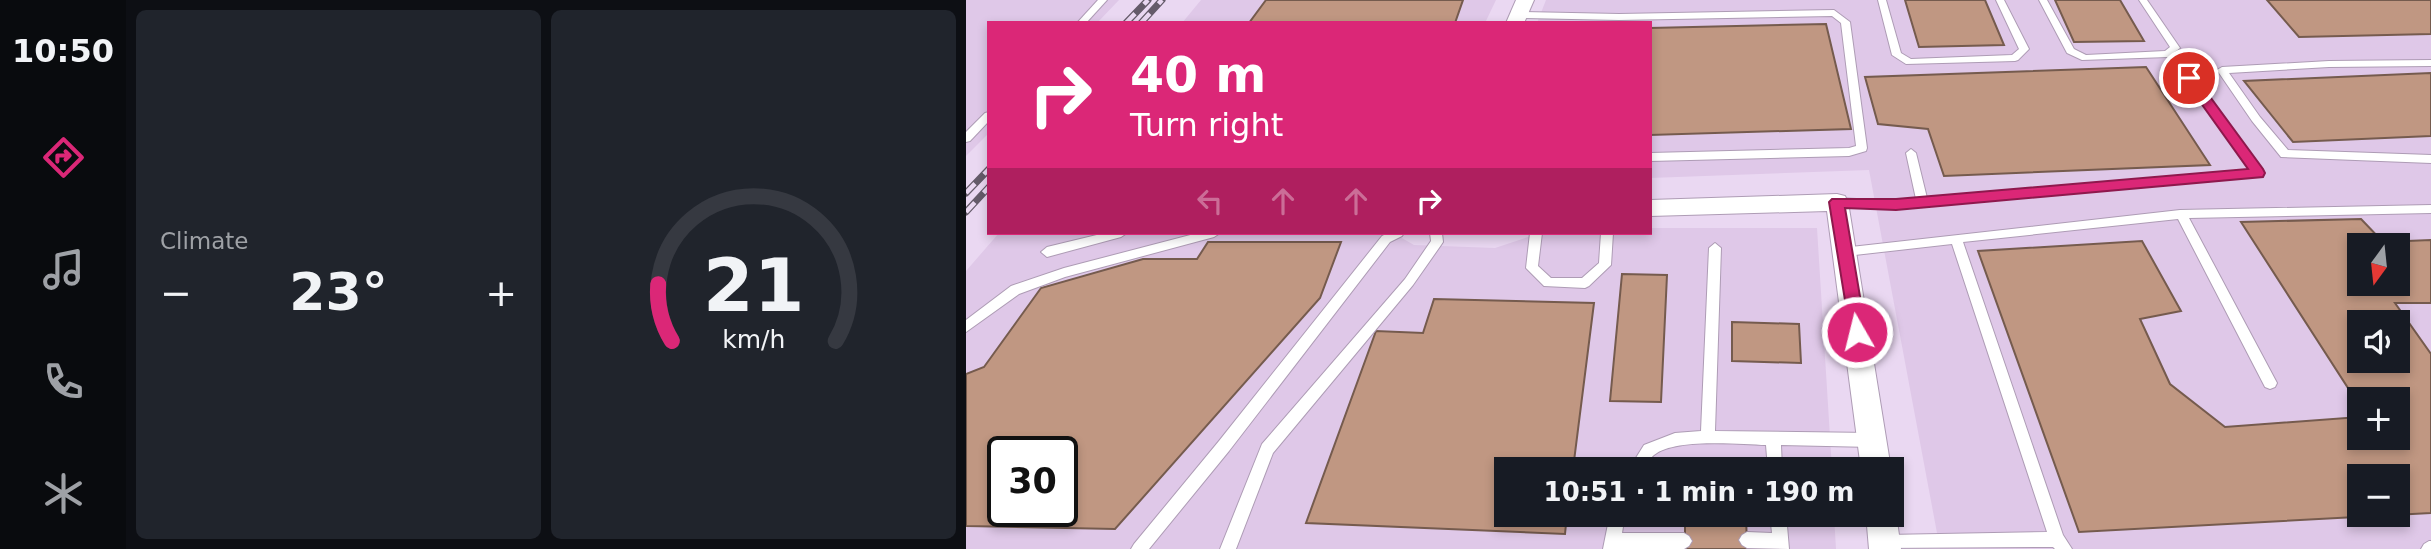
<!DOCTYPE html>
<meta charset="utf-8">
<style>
body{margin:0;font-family:"DejaVu Sans",sans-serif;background:#20242c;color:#f1f3f6;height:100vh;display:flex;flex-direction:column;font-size:26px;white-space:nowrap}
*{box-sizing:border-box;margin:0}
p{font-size:23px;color:#9ea1a6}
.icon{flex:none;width:38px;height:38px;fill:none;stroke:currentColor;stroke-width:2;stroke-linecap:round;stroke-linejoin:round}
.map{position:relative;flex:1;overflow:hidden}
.sheet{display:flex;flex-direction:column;gap:10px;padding:10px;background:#0d0f14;width:840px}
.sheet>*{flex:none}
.hud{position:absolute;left:21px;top:21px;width:665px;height:214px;border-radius:0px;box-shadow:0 4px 10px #0003;background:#db2777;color:#fff;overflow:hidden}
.needle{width:46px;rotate:195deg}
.tools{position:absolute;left:1381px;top:233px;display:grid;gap:14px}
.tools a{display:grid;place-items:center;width:63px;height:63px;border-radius:0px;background:#171b24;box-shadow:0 4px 10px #0003;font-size:35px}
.speed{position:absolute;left:21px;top:436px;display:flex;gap:14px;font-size:35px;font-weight:700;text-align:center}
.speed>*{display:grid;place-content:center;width:91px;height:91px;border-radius:50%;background:#171b24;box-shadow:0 4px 10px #0003;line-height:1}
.speed .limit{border:4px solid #111;border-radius:10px;background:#fff;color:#111}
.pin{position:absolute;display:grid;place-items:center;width:60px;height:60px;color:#fff;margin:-30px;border:4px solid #fff;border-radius:50%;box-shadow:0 2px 7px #0007}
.me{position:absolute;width:77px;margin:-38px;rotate:352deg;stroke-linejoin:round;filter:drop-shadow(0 0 5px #0008)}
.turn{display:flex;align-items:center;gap:24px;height:147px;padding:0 28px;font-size:32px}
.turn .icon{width:91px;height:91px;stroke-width:2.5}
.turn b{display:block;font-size:49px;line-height:60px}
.lanes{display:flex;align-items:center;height:66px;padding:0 28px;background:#0003;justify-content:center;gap:35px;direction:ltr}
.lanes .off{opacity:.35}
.big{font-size:52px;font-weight:800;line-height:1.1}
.sheet .card{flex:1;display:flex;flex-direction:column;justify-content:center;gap:10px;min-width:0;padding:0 24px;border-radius:10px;background:#20242c}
.sheet .dial{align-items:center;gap:0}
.dial svg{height:182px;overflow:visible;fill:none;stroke:#363941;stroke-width:7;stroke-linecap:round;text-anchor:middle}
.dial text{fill:#f1f3f6;stroke:none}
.heat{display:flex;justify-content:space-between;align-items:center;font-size:38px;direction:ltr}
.sheet .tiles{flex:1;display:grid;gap:10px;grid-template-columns:repeat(2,1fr)}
.trip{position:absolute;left:528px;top:457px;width:410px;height:70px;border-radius:0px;background:#171b24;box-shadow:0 4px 10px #0003;font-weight:800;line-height:70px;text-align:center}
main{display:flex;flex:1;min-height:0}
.menu{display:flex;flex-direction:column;width:126px;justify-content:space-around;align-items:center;background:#090b0e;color:#9ea1a6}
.menu .icon{width:49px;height:49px}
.menu .active{color:#db2777}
.menu b{font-size:32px;color:#f1f3f6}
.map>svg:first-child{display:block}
</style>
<main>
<nav class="menu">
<b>10:50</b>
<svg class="icon active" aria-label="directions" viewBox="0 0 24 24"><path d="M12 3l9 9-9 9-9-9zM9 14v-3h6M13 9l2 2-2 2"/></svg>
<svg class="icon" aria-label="music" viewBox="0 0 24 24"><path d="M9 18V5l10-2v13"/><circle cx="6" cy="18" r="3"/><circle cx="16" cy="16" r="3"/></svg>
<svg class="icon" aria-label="phone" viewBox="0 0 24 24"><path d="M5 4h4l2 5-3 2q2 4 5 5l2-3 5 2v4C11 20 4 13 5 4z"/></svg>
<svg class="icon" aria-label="climate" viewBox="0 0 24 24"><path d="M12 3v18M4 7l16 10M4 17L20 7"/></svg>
</nav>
<section class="sheet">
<div class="tiles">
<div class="card"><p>Climate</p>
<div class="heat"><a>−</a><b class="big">23°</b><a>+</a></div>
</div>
<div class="card dial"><svg viewBox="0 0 100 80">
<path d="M14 69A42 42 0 1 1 86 69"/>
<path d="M14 69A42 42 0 0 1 8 44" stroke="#db2777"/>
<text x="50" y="56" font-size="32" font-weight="700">21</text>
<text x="50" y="72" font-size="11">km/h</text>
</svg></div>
</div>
</section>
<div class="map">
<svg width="1465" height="549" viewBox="0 0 1465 549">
<rect width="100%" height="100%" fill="#ead8f2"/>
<g fill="#dfc8e8" fill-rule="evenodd">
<path d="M0,0H153L131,23H23V133L0,156Z"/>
<path d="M235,0H530L519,23H216Z"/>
<path d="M580,0H1465V549H974L903,170L684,178V23H571ZM1393,245H1432V284H1393ZM1393,322H1432V360H1393ZM1393,399H1432V438H1393ZM1393,476H1432V514H1393Z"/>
<path d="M684,228H851L866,469H541V514L868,515L870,549H0V271L33,233H427L448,245L529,248L574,233H684ZM37,452H96V511H37Z"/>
</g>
<g fill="#c09782" stroke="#755b4e" stroke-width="2" fill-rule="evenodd">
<path d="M300,0H497L489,23H283Z"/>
<path d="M939,0H1019L1038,45L953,47Z"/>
<path d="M1089,0H1154L1178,41L1108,42Z"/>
<path d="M1301,0H1465V34L1333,37Z"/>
<path d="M860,24L885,129L684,135V28Z"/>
<path d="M1180,67L1244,165L978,176L962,129L912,124L899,77Z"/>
<path d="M1465,73V136L1327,142L1278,81Z"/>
<path d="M1395,219L1417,242L1465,240V303H1429L1465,354V513L1113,532L1012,251L1176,241L1215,311L1174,319L1204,384L1259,427L1393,417V438H1432V399H1393V405L1275,222ZM1393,245H1432V284H1393ZM1393,322H1432V360H1393ZM1393,476H1432V514H1393Z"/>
<path d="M242,242H375L354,298L149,529L0,526V374L18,367L75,288L177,259H231ZM37,452H96V511H37Z"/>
<path d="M656,274L701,275L695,402L644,401Z"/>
<path d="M468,299L628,303L607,469H541V514H601L599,534L340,523L410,331L457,333Z"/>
<path d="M766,322L833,324L835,363L766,361Z"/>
<path d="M719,514H780L781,549H719Z"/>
</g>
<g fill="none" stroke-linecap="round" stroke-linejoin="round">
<defs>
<g id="lane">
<path d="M132,0H141L120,23H111Z"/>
<path d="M912,0H920L935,53L945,59L1046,55L1053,49L1030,0H1038L1063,49L1052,60L1049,61L940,64L926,55Z"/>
<path d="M1073,0H1081L1108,49L1120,55L1199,51L1204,47L1173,0H1181L1214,48L1202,57L1116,60L1101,53Z"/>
<path d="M868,10L884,22L901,148L900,151L883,156L684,161V153L883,148L890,146L875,23L866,16L653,20L552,18L547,15L552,12L653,14Z"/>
<path d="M1465,60V66L1363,67L1263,73L1294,117L1322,150L1465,155V163L1315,157L1286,121L1251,70L1256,67L1363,61Z"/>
<path d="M1223,75L1226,76L1296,170L1298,173L1296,176L930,209L871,206L865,202L871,198L930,201L950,199L940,153L945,149L950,153L961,198L1284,170L1218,78Z"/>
<path d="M23,112V121L4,141L0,142V132L19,113Z"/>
<path d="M1465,205V213L1223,218L1311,383L1309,387L1304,389L1299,387L1212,219L997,242L1097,535L1106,549H1089L1087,547L915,548L912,543L915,538L920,535L1081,532L986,244L880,256L874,251L876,248L1214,210Z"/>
<path d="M139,233H161L155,237L81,257L75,252L81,247Z"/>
<path d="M232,233H254L248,237L99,277L53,294L0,332V320L45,286L98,268Z"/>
<path d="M422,233H438L436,236L424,242L263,451L183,549H165L168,544L253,441L416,236Z"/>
<path d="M464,233H476L477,242L475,245L447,285L307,453L270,549H254L296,444L439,279L465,241Z"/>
<path d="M564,233H576L572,266L585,278H616L633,263L635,233H647L645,265L623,286L619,288L578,286L560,268Z"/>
<path d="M749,243L755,248L749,431L906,433L911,435L913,440L911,445L906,447L815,445L816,469H802L800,445C774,444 708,438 688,455C684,458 681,465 678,469H663L678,445L709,433L735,431L743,248Z"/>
<path d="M644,514H659L656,533H718L723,536L726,541L723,546L718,549H637Z"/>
<path d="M804,514H820L823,549L781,548L776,545L773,540L776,535L781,532L806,533Z"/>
<path d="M1463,541H1465V549H1455L1458,544Z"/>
</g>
<g id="street">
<path d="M550,0H568L558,23H540Z"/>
<path d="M871,194L879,196L882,202L925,469H895L861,211L684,216V200Z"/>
<path d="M926,504L930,514L935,549H903L900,514H926Z"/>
</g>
</defs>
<use href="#lane" stroke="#ae9cb5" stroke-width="2"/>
<use href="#street" stroke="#ae9cb5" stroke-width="2"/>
<use href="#lane" fill="#fff" fill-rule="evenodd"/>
<use href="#street" fill="#fff" fill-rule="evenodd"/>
<defs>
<g id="rail">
<path d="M160,23L182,0"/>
<path d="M175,23L196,0"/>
<path d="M0,193L23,169"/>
<path d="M0,212L23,187"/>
</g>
</defs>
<use href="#rail" stroke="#655b6a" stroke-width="7"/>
<use href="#rail" stroke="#ead8f2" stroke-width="4.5" stroke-dasharray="13" stroke-linecap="butt"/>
</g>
<path fill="#db2777" stroke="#8e194d" stroke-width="2" d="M1223,74L1228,75L1297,169L1299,173L1297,177L930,210L879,208L900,332L897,337H885L863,202L866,199H930L1282,169L1217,78Z"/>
</svg>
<div class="tools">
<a><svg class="needle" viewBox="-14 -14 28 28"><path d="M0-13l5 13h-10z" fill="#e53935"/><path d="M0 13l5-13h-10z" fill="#9ea1a6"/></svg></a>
<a><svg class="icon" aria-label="sound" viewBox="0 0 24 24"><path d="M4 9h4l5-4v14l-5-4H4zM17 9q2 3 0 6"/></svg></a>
<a>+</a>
<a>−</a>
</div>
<div class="speed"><div class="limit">30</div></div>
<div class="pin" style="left:1223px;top:78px;background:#d93025"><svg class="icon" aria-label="arrive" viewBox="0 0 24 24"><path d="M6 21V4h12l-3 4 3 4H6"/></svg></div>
<svg class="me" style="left:891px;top:332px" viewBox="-20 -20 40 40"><circle r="17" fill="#db2777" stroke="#fff" stroke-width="3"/><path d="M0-11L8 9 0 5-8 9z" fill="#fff"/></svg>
<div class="trip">10:51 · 1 min · 190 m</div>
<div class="hud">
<div class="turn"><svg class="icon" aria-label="right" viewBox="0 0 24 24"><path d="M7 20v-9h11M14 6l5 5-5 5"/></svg><div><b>40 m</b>Turn right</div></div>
<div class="lanes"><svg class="icon off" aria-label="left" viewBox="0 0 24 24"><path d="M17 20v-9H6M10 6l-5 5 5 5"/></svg><svg class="icon off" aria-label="ahead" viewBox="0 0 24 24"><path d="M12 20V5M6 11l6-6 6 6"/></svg><svg class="icon off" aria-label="ahead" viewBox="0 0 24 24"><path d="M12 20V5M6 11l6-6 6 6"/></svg><svg class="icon" aria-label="right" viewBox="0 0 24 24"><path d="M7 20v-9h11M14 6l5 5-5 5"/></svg></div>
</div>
</div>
</main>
